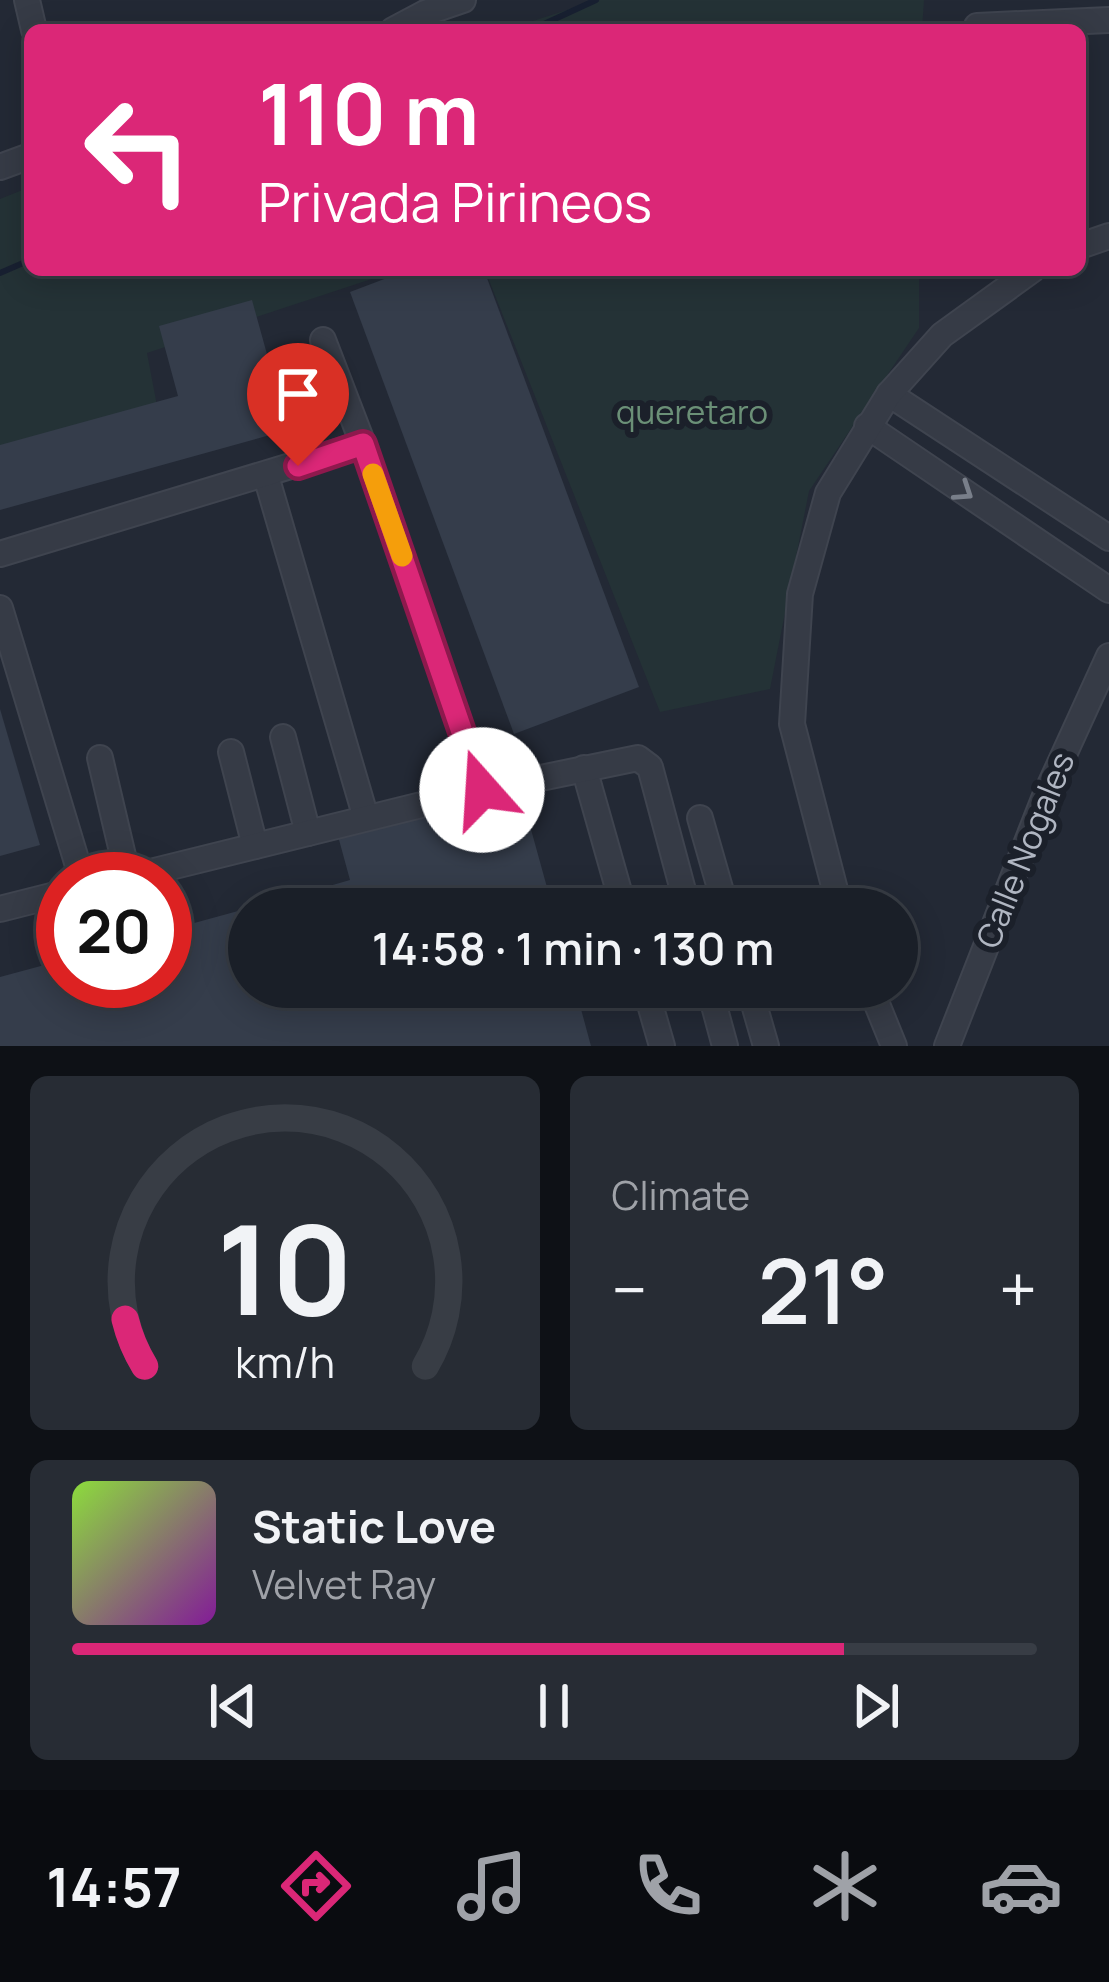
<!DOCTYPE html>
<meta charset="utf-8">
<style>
body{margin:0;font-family:Manrope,sans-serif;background:#272c34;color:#f1f3f6;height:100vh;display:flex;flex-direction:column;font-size:45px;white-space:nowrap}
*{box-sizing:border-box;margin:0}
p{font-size:39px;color:#9fa2a8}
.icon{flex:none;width:66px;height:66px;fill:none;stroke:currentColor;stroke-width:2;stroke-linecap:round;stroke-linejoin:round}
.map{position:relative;height:1046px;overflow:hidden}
.side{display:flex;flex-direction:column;gap:30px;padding:30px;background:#0e1116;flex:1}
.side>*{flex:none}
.top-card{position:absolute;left:24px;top:24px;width:1062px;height:252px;border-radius:18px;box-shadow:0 6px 30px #0003,0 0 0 3px #383d45;background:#db2777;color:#fff;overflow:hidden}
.speed{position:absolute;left:36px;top:852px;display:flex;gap:24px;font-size:60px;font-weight:700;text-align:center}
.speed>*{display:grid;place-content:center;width:156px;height:156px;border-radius:50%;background:#1a1f28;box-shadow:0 6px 30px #0003,0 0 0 3px #383d45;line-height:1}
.speed .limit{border:18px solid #d22;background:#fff;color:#111}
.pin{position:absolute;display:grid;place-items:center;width:102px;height:102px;color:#fff;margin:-123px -51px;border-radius:50% 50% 50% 0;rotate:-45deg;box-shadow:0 0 12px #0007}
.pin .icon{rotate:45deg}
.me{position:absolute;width:132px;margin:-66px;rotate:341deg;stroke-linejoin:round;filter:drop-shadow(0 0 9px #0008)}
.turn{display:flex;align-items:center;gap:42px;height:252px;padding:0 36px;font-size:54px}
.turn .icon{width:156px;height:156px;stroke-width:2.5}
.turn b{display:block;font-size:84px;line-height:102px}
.big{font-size:90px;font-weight:600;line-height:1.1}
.side .widget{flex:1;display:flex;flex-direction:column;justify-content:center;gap:18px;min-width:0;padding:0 42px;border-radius:18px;background:#272c34}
.side .dial{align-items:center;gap:0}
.dial svg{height:312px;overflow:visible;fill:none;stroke:#383d45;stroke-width:7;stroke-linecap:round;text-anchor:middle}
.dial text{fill:#f1f3f6;stroke:none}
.song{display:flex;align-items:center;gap:36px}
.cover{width:144px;height:144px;border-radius:18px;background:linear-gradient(135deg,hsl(90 70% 55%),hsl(290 70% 35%))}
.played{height:12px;border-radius:6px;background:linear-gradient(90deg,#db2777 80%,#383d45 80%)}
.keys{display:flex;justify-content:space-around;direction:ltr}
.heat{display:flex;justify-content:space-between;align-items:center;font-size:66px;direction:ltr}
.side .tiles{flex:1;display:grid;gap:30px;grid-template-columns:1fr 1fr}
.widget:last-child{grid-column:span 2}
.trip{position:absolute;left:228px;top:888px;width:690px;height:120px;border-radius:60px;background:#1a1f28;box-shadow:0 6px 30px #0003,0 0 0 3px #383d45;font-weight:600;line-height:120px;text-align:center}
.dock{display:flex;height:192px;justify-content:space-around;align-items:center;background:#0a0c10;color:#9fa2a8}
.dock .icon{width:84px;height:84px}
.dock .on{color:#db2777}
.dock b{font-size:54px;color:#f1f3f6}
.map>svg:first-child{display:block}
</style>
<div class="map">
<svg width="1109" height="1046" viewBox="0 0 1109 1046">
<rect width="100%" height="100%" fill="#232935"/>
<g fill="#243236">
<path d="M598,0H924L922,30H505Z"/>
<path d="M30,187V270H399L147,353L159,416L0,456V199Z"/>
<path d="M485,270H919V328L809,491L770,689L660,712Z"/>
</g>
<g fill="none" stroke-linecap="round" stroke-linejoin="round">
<g stroke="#182031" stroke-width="6">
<path d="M531,30L596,0"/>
<path d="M0,273L30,260"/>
</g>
</g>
<g fill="#353d4b">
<path d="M408,270H484L639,687L514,734L350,292Z"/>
<path d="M252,300L288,430L0,510V445L178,396L159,326Z"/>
<path d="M0,709L40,845L0,856Z"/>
<path d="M519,786L553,909H250L350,880L338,836Z"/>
<path d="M249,908V987H575L591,1046H0V977L63,960V981H165V931Z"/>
</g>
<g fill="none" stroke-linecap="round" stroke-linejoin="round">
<defs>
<g id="minor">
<path d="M27,0L34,30"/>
<path d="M977,26L1109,20"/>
<path d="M393,30L425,13L463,0"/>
<path d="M0,167L30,156"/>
<path d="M1080,246L1109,236"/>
<path d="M323,340L363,444L482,790"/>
<path d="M889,394L1109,538"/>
<path d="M867,426L1109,590"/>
<path d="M266,476L366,818"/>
<path d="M0,554L363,444"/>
<path d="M0,608L82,879"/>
<path d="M283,737L308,833"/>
<path d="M231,752L255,846"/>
<path d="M100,758L128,877"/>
<path d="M584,768L624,909"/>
<path d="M700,818L726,909"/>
<path d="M122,879L482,790L638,758L650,767L688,909"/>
<path d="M0,909L63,893"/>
<path d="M840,909L792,724L800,594L828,493L889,394L942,335L1032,270"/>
<path d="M645,987L662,1046"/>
<path d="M709,987L725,1046"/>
<path d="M749,987L766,1046"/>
<path d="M870,987L894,1046"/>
<path d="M947,1046L1045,796L1109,656"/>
</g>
</defs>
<use href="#minor" stroke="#3f444f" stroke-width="28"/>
<use href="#minor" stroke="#363b46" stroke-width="24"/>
</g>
<defs><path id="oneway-chevron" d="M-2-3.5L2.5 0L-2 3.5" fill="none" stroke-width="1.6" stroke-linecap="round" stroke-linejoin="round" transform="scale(3)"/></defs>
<use stroke="#797f8a" href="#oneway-chevron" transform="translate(964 492) rotate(34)"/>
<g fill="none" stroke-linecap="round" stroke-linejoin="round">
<defs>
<path id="route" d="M298,466L363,444L482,790"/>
</defs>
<use href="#route" stroke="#8e194d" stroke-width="30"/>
<use href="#route" stroke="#db2777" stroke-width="21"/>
<path stroke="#f59e0b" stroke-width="21" d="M373,474L402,556"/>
</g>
<g text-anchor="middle" stroke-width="12" stroke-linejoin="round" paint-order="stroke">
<g font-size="33" fill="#6b9077" stroke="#1b202a">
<text x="692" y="424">queretaro</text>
</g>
<g font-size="33" fill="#b0b6c2" stroke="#1b202a">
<text transform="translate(1025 850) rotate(-68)" y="12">Calle Nogales</text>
</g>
</g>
</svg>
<div class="speed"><div class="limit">20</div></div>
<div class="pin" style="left:298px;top:466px;background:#d93025"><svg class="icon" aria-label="arrive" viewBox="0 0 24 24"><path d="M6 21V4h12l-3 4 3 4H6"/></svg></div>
<svg class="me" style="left:482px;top:790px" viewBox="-20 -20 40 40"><circle r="19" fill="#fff"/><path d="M0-13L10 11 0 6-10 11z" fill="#db2777"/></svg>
<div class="trip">14:58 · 1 min · 130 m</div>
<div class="top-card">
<div class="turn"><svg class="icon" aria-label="left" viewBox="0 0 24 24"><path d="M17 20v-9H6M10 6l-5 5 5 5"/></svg><div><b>110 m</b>Privada Pirineos</div></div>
</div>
</div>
<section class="side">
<div class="tiles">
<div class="widget dial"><svg viewBox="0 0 100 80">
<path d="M14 69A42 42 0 1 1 86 69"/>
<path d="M14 69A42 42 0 0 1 9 57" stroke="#db2777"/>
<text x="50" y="56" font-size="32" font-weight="700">10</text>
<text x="50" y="72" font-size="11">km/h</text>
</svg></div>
<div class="widget"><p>Climate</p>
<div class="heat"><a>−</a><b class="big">21°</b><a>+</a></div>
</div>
<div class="widget">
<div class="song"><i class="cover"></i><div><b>Static Love</b><p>Velvet Ray</p></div></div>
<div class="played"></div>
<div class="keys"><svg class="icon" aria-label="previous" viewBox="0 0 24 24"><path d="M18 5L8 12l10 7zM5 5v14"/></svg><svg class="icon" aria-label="pause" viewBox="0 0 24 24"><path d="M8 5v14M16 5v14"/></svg><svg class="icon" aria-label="next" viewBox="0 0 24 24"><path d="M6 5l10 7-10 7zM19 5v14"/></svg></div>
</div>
</div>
</section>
<nav class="dock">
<b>14:57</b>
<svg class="icon on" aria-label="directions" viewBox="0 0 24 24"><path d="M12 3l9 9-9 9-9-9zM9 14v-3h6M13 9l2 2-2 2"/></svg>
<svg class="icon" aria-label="music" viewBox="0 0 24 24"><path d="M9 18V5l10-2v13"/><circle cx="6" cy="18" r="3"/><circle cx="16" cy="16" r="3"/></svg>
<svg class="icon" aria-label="phone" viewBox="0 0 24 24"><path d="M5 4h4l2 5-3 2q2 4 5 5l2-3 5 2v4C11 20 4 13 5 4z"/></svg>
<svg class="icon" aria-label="climate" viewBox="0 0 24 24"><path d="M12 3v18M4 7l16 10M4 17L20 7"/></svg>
<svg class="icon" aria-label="car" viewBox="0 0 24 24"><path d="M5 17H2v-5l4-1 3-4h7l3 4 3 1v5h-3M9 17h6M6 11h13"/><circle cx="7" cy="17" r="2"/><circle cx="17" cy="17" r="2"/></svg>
</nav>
